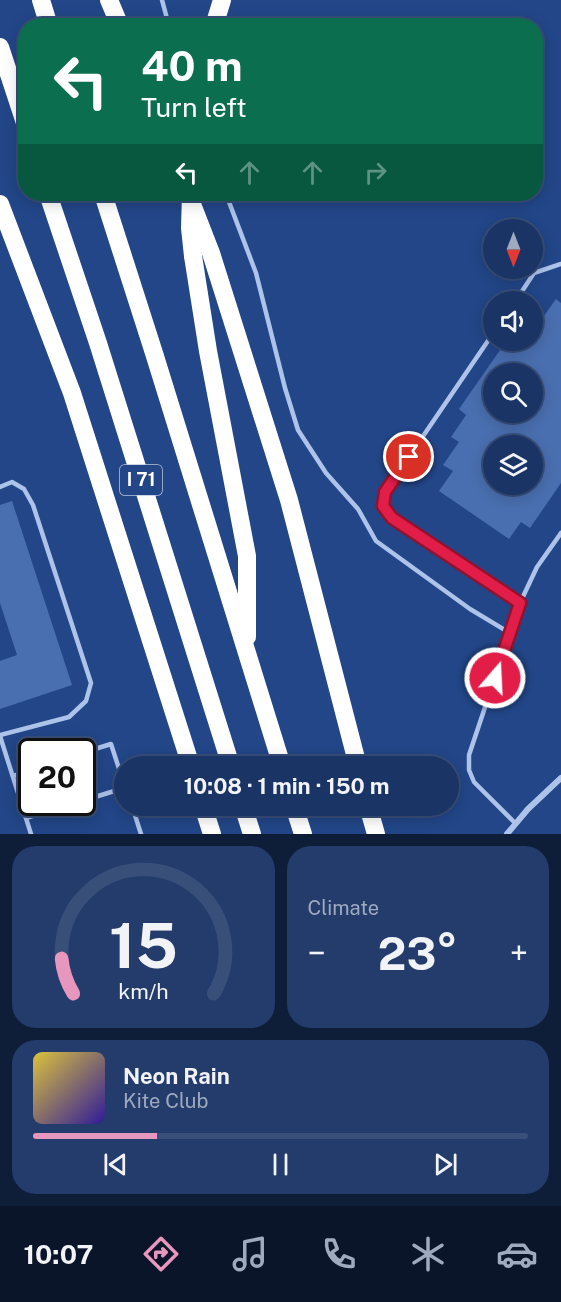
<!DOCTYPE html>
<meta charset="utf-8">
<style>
body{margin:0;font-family:"Public Sans",sans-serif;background:#233c6c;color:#f1f3f6;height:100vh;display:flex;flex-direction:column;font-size:22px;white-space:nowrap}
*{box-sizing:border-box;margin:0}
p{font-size:20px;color:#9faabf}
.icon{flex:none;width:33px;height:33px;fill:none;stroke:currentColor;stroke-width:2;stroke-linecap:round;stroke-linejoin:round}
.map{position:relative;height:834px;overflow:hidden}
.sheet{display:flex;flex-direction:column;gap:12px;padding:12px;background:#0e1d38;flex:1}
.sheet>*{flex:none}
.guide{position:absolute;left:18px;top:18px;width:525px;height:183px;border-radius:24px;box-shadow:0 3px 15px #0003,0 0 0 2px #384f7a;background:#0b6e4f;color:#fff;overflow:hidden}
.needle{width:39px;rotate:180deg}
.fabs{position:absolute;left:483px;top:219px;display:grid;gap:12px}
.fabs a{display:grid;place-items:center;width:60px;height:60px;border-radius:50%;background:#1a3466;box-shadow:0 3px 15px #0003,0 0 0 2px #384f7a;font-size:30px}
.speed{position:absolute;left:18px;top:738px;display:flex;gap:12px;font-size:30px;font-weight:700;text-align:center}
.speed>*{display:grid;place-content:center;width:78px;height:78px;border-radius:50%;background:#1a3466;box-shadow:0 3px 15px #0003,0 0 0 2px #384f7a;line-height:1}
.speed .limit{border:3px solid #111;border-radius:9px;background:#fff;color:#111}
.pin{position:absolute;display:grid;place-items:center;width:51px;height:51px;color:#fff;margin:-26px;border:3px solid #fff;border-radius:50%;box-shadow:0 2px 6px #0007}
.me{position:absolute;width:66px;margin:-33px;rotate:19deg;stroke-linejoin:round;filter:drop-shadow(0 0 4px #0008)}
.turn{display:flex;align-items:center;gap:21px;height:126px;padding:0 24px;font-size:27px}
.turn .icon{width:78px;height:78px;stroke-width:2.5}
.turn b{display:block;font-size:42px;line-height:51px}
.lanes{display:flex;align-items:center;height:57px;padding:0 24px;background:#0003;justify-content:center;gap:30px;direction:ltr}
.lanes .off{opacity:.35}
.big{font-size:45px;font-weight:700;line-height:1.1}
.sheet .widget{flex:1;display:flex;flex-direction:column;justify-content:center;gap:9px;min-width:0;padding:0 21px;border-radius:24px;background:#233c6c}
.sheet .dial{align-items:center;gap:0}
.dial svg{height:156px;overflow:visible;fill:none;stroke:#384f7a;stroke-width:7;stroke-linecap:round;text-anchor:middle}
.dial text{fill:#f1f3f6;stroke:none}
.song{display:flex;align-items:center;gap:18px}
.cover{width:72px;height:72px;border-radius:9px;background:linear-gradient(135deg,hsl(50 70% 55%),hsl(250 70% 35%))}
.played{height:6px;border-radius:3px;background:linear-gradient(90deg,#e797bd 25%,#384f7a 25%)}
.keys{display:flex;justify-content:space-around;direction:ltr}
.heat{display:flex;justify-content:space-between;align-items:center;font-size:33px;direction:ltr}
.sheet .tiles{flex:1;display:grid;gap:12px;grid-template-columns:1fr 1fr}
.widget:last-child{grid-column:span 2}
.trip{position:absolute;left:114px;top:756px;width:345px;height:60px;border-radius:30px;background:#1a3466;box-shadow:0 3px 15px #0003,0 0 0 2px #384f7a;font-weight:700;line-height:60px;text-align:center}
.tabs{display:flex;height:96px;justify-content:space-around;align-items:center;background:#0a1529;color:#9faabf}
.tabs .icon{width:42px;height:42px}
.tabs .selected{color:#e797bd}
.tabs b{font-size:27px;color:#f1f3f6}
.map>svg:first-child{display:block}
</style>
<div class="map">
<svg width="561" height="834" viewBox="0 0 561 834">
<rect width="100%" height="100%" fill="#224688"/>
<g fill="#4a6fb0" fill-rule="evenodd">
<path d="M556,299L561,303V483L530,528L521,522L509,539L439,491L453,471L443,465L459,442L451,437L466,415L459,409L507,340H532V317L534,315L541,320ZM494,374H532V412H494ZM494,446H532V484H494Z"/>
<path d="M12,501L72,685L0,709V661L17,655L0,603V505Z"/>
</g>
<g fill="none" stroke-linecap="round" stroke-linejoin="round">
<g stroke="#adc3ea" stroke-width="4.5">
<path d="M162,0L169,26"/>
<path d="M226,194L256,273L285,388L298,430L326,473L358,509L376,541L470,609L510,633"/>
<path d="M515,302L534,273L561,264"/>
<path d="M494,332L385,492L383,506L392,518L520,603"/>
<path d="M0,487L12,482L24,489L33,505L91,683L86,701L69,717L0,735"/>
<path d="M0,736L31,834"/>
<path d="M82,753L111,744L124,784"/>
<path d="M13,776L32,770"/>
<path d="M82,801L124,788"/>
<path d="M132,806L141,834"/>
<path d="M26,818L78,802"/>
<path d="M515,823L474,782L469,770V755L520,603L537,567L561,533"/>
</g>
<path stroke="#adc3ea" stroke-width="6" d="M507,834L528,809L561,778"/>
<g stroke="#fff" stroke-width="18">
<path d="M41,0L49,26"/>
<path d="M109,0L120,26"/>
<path d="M214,26L222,0"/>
<path d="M0,47L26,126"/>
<path d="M48,194L98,343L231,766"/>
<path d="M103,194L154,353L282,766"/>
<path d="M190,199L211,253L289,500L358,766"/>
<path d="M0,204L72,393L191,766"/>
<path d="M193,256L208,351L247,556V637"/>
<path d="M203,806L212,834"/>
<path d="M243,806L252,834"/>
<path d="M294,806L303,834"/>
<path d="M368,806L376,834"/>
</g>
<path stroke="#fff" stroke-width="18" d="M191,194L190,228L193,256"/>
</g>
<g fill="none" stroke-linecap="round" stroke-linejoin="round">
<defs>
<path id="route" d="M409,457L385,492L383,506L392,518L520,603L495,678"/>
</defs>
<use href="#route" stroke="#92132f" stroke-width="15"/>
<use href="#route" stroke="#e11d48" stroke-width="10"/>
</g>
<g text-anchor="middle" stroke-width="6" stroke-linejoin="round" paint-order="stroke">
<rect fill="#224688" stroke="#bdc8db" stroke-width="1.5" x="120" y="465" width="42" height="30" rx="4.5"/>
<g font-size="18" font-weight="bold" fill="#fff">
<text x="141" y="486">I 71</text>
</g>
</g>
</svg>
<div class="fabs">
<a><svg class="needle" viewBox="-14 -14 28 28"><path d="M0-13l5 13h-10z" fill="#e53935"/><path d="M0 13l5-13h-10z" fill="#9faabf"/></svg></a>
<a><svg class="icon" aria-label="sound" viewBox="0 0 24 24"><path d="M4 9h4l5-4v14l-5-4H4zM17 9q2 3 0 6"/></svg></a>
<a><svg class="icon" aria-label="search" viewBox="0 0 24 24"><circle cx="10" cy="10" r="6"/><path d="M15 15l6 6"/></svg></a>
<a><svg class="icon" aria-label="layers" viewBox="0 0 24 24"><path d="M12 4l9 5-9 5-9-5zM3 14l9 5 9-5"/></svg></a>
</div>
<div class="speed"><div class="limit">20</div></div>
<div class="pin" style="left:409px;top:457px;background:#d93025"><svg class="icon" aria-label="arrive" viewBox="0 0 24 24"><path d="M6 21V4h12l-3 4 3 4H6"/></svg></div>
<svg class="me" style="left:495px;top:678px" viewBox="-20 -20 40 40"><circle r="17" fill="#e11d48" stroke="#fff" stroke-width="3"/><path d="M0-11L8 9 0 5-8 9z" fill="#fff"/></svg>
<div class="trip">10:08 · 1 min · 150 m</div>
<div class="guide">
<div class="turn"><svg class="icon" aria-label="left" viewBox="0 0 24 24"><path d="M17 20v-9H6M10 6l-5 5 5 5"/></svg><div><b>40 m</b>Turn left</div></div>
<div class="lanes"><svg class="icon" aria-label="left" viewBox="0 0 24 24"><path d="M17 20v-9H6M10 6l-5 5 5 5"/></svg><svg class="icon off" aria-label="ahead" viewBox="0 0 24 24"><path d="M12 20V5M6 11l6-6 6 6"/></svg><svg class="icon off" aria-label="ahead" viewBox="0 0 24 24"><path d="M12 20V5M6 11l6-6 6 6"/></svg><svg class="icon off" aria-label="right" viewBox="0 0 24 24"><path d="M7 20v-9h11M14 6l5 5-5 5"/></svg></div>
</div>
</div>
<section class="sheet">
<div class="tiles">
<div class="widget dial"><svg viewBox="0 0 100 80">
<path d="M14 69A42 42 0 1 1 86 69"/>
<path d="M14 69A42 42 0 0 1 8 51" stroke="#e797bd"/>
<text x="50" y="56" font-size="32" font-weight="700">15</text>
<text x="50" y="72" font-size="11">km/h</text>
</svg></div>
<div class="widget"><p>Climate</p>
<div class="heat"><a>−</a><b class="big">23°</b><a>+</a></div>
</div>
<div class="widget">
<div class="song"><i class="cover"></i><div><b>Neon Rain</b><p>Kite Club</p></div></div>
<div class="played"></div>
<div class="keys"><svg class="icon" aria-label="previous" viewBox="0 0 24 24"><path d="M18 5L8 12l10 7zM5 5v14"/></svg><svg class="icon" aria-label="pause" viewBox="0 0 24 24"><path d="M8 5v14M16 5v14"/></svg><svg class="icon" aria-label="next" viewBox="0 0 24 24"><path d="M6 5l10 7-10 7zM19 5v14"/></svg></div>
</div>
</div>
</section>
<nav class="tabs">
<b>10:07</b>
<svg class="icon selected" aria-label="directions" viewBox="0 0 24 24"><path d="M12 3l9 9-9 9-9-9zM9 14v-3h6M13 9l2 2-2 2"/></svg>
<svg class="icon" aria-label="music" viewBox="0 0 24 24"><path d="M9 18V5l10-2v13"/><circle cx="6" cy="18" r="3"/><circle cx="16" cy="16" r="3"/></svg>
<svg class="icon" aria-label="phone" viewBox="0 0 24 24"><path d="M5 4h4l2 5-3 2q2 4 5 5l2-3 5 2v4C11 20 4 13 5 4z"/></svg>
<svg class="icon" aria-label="climate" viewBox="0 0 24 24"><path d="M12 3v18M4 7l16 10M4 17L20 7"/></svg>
<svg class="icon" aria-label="car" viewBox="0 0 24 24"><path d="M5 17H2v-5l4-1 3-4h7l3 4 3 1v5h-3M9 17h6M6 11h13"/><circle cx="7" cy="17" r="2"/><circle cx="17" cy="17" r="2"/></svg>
</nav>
